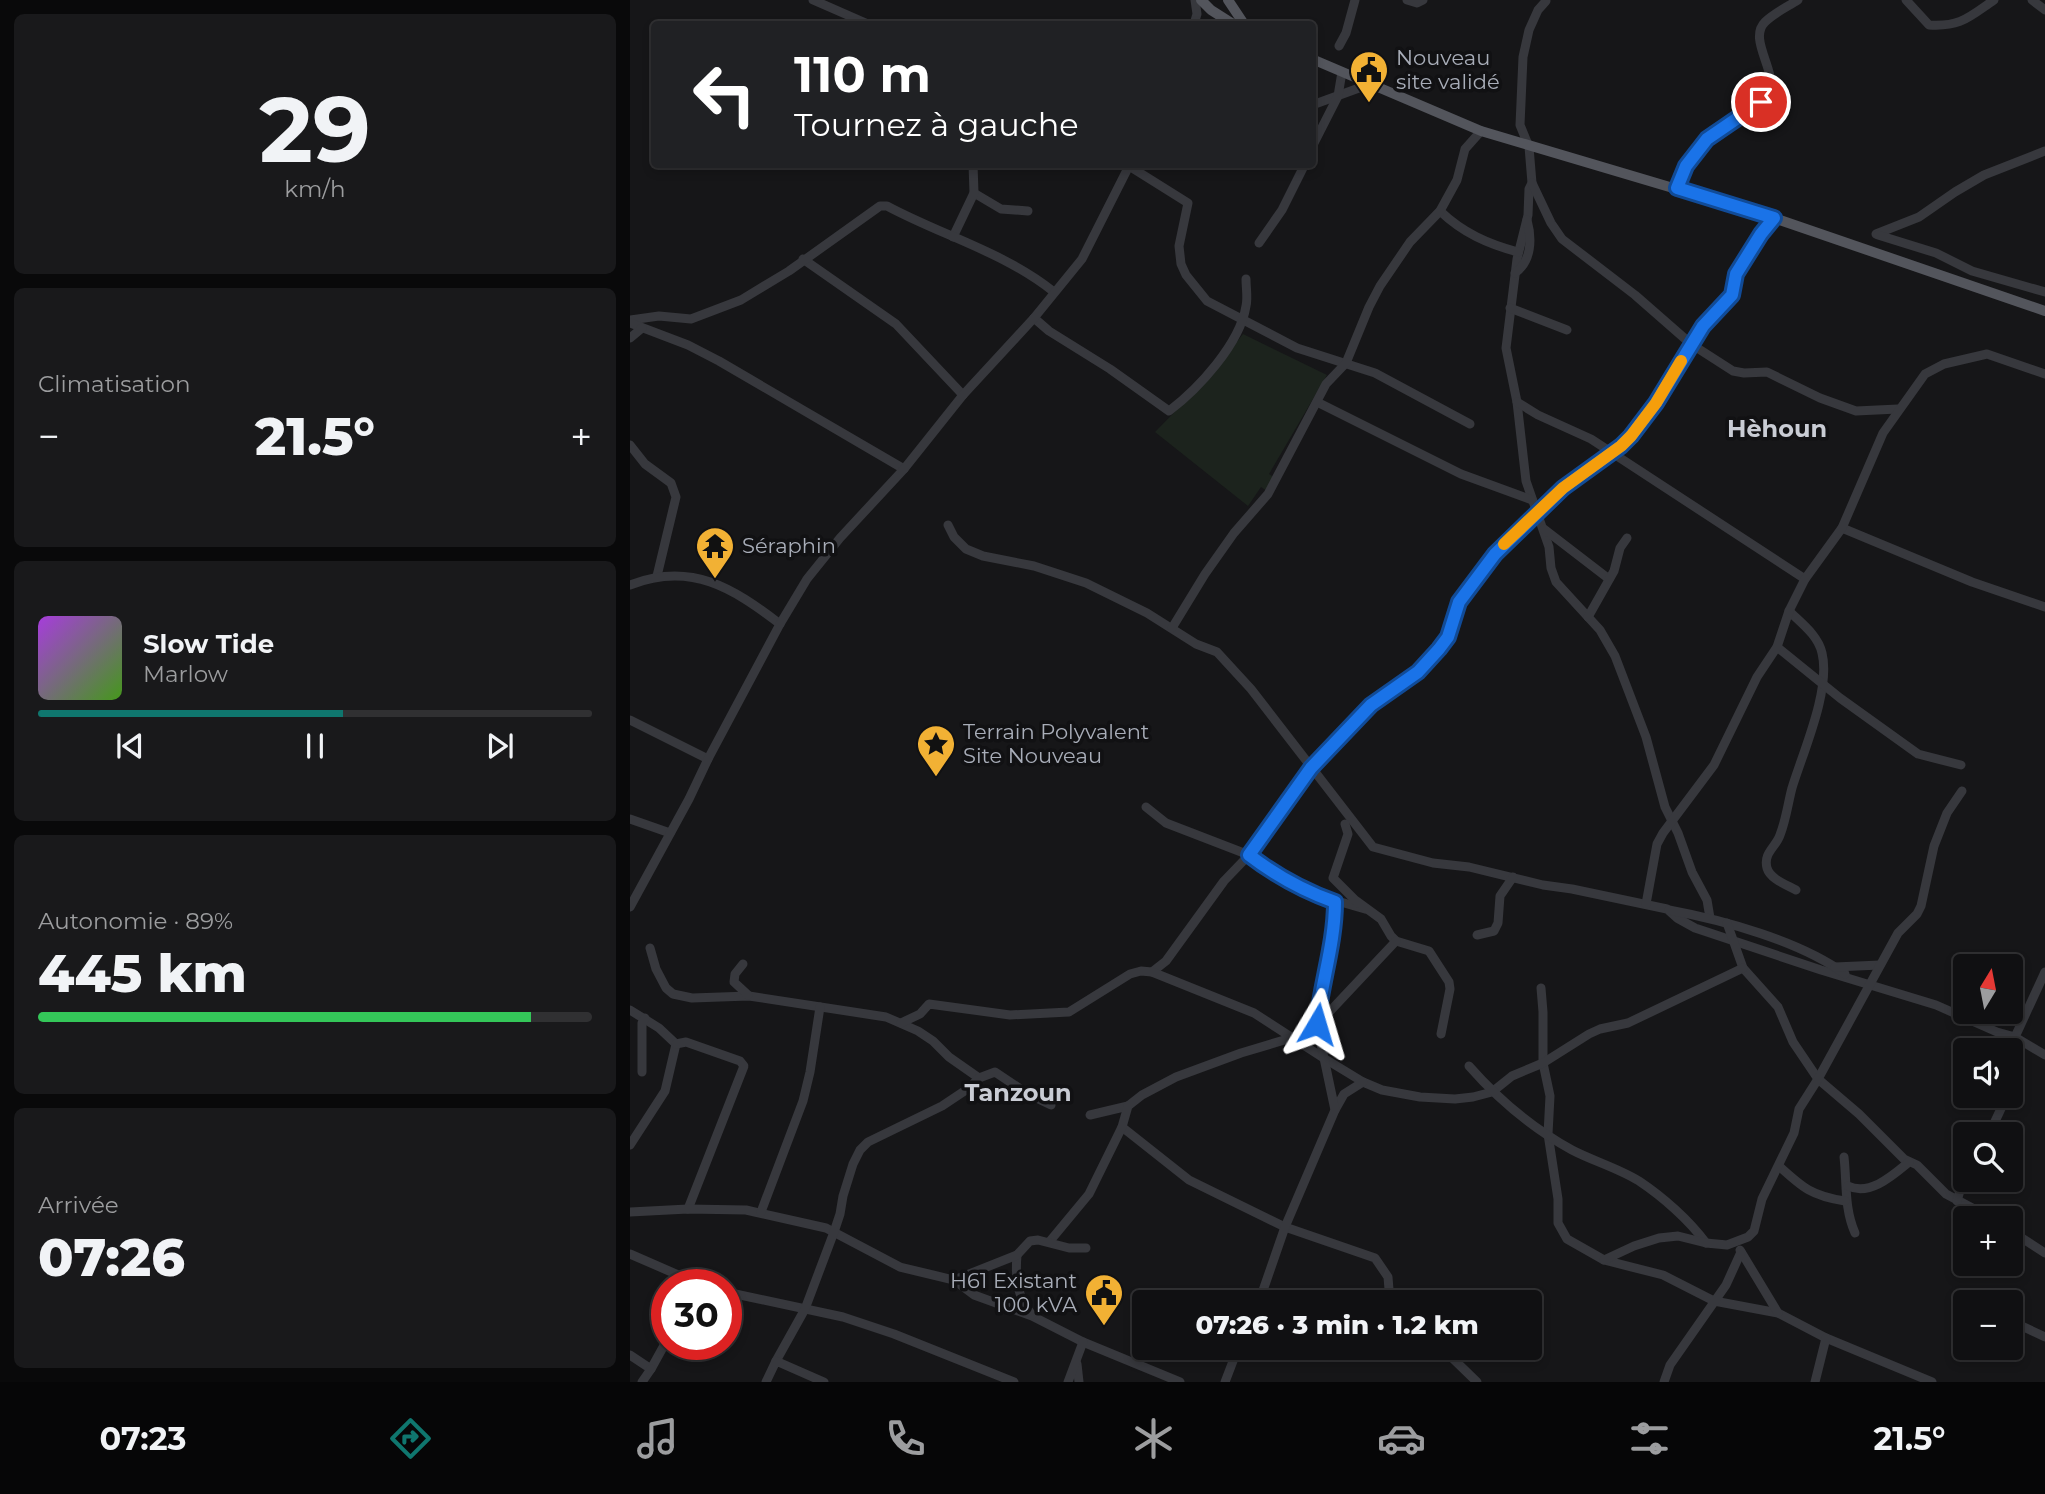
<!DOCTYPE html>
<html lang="fr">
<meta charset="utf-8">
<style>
body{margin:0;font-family:Montserrat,sans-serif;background:#19191b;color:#f1f3f6;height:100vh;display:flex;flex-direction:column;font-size:26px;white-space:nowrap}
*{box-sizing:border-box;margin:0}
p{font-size:23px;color:#9c9d9f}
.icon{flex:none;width:38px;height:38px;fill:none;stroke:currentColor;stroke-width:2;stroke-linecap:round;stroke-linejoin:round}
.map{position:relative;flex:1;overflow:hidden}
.side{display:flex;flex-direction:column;gap:14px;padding:14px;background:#09090a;width:630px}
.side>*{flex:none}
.banner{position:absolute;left:21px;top:21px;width:665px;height:147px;border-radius:7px;box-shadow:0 4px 10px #0003,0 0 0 2px #303032;background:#202124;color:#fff;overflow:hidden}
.needle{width:46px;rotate:10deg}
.buttons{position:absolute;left:1323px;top:954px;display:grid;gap:14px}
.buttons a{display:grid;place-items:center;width:70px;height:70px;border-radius:7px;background:#101012;box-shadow:0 4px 10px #0003,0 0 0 2px #303032;font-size:35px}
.speed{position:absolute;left:21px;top:1269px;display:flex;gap:14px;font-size:35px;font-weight:700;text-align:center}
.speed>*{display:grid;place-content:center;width:91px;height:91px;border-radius:50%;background:#101012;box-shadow:0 4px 10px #0003,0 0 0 2px #303032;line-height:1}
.speed .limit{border:10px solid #d22;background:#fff;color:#111}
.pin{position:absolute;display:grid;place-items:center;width:60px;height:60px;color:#fff;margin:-30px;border:4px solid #fff;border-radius:50%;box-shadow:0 2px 7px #0007}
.me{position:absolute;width:77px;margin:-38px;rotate:7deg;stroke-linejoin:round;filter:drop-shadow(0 0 5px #0008)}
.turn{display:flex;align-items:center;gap:24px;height:147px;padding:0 28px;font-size:32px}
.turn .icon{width:91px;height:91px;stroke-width:2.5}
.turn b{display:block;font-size:49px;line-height:60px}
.big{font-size:52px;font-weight:800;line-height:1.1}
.side .widget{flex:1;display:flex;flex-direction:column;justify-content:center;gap:10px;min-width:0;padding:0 24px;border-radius:10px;background:#19191b}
.side .dial{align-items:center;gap:0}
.dial b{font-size:91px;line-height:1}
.song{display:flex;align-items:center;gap:21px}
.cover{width:84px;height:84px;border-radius:10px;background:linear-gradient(135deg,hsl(280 70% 55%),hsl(100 70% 35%))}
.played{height:7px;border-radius:4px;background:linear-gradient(90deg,#0f766e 55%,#303032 55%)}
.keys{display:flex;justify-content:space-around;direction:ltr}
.heat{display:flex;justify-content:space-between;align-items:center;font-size:38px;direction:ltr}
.charge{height:10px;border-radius:5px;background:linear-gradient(90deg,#34c759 89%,#303032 0)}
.trip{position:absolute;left:502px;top:1290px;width:410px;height:70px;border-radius:7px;background:#101012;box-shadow:0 4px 10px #0003,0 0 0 2px #303032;font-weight:800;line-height:70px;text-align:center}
.dock{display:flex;height:112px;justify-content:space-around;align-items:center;background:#060607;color:#9c9d9f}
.dock .icon{width:49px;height:49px}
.dock .selected{color:#0f766e}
.dock b{font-size:32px;color:#f1f3f6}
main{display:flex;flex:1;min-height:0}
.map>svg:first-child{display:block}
</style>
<main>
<section class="side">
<div class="widget dial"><b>29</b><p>km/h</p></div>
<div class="widget"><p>Climatisation</p>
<div class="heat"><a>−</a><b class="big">21.5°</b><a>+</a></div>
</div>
<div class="widget">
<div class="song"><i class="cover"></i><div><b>Slow Tide</b><p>Marlow</p></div></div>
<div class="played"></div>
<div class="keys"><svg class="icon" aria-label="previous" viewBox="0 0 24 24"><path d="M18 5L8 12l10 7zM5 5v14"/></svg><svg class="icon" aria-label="pause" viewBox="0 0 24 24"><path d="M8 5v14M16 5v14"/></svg><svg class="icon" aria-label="next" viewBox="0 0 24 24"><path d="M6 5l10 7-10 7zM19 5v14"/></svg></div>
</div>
<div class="widget"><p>Autonomie · 89%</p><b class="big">445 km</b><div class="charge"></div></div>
<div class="widget"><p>Arrivée</p><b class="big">07:26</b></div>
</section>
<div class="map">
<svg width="1415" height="1382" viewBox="0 0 1415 1382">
<rect width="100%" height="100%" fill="#161618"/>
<path fill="#1c231d" d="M613,334L697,375L639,474L645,478L637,491L631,487L618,506L525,432L579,377Z"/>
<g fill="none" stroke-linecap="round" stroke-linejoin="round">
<g stroke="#37383d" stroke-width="9">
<path d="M183,0L238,24"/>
<path d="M777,0L787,3L793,0"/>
<path d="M1276,0L1299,25C1331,27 1339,17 1364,0"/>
<path d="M1402,0L1415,10"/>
<path d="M916,1L908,10L899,30L893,57L890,125L899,147L902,183L899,189L898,215L887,259L876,348L887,402L896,481L919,547L921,568L926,582L970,630L985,656L1016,737L1035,807L1048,833L1062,872L1077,900L1080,918"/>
<path d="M564,24L567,14L565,0"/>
<path d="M709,46L716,33L725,0"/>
<path d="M682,109L685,104L740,84"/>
<path d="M682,147L708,96L712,72"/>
<path d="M499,166L558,203L549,246L551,264L556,275L577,301L667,348L745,373L840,424"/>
<path d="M902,183L921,223L932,239L1005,295L1061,344L1103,371L1114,373L1137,372L1190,398L1226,411L1268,409"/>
<path d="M1047,189C1057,161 1071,141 1097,124C1113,114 1128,107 1140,91C1146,69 1118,39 1135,22C1144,13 1157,7 1168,0"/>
<path d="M344,193L371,209L398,211"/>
<path d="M810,211C833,233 858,244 888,252"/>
<path d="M1246,234L1289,217L1325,192L1354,175L1415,151"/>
<path d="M1248,235L1306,253L1342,271L1415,292"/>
<path d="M323,237L344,193L343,164"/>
<path d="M629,243L652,210L675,164"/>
<path d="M173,259L266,324L333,395"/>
<path d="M885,273C902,261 902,238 897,220"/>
<path d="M880,308L937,330"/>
<path d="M404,318L419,331L480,369L539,411C568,389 610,344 616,306C618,298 616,288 616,279"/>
<path d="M0,320L29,316L61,319L111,300L159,271L250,206H257C313,236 374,252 424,292"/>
<path d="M0,323L58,345L89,361L274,469"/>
<path d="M0,338L12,328"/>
<path d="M687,402L831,474L902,500"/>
<path d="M887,402L908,415L961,439L1175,579"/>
<path d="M0,445L15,464L41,483L46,497L27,576"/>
<path d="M318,525L324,537L336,549L353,556L404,566L456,583L517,613L566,644L587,652L621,689L743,847L803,863L839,867L913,885L942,889L1037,909L1047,918L1065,928L1191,970L1306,1005L1367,1032L1385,1037L1415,1055"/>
<path d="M1212,528L1342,582L1415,607"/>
<path d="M914,529L979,579"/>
<path d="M0,585C61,561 103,588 150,624"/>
<path d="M1159,611C1171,623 1188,635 1192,653C1201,690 1173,752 1162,788C1158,803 1156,820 1150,835C1146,847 1133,853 1137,868C1140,879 1157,885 1166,890"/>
<path d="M958,617L984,571L990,548L997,538"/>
<path d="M542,628L575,574L604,533L638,494L696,384L716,363L739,307L750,286L780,242L810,211L827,180L835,149L851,131"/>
<path d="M1147,647L1210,698L1288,754L1331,765"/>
<path d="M0,720L78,759"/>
<path d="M516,807L536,823L619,855L638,870L683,894L735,909"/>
<path d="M0,819L40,833"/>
<path d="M715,824L718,834L703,878L725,900L751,919L761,936L766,941L799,951L819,982L820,989L811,1034"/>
<path d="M1016,904L1027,844L1033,833L1084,765L1127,677L1147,647L1159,611L1175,579L1212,528L1253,433L1295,374L1314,364L1357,354L1415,374"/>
<path d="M0,907L59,799L78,759L150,624L177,579L210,538L274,469L333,395L404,318L452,259L500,164"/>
<path d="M1039,910C1093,920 1170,941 1215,974"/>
<path d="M1097,923L1113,968L1148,1007L1163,1042L1188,1079L1229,1114L1274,1159L1287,1165L1316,1194L1361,1218"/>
<path d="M847,935L864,931L868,923L870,896L883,877"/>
<path d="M20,948L26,969L36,988L43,994L62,998L119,996L256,1017L288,1031L303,1041L319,1057L349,1078"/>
<path d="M113,964L105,974L104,982L118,995"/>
<path d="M1205,967L1250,965"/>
<path d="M522,972L536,961L594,881L619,855L681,768L741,705L788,672L809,649L818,637L829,602L865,554L933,487L991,446L1001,436L1025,403L1073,326L1103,295L1106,274L1144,218"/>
<path d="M911,988L913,1012V1063L920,1096L918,1134L928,1199V1223L937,1239L974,1260L1033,1275L1084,1301L1148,1313L1196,1338L1302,1382"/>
<path d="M0,1010L29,1028L46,1044L35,1091L0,1145"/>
<path d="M271,1023L290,1014L299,1004L380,1015L439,1012L500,974L511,971L522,972L624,1013L692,1057L733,1082L752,1090L790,1097L825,1099L843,1097L862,1092L882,1076L913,1063L959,1034L970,1029L998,1023L1113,968"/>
<path d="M46,1044L56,1042L110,1061L114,1066L58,1209"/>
<path d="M839,1066C868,1099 902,1128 942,1150C963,1161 988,1168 1009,1181C1033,1197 1059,1220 1076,1243"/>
<path d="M12,1072V1023L15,1018"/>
<path d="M1381,1086L1390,1057L1385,1037L1415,972"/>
<path d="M705,1110L714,1094L733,1082"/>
<path d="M460,1115L498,1106"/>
<path d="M492,1127L559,1180L655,1227L745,1258L758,1277L760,1302"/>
<path d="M1359,1134L1377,1096"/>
<path d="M1214,1157C1217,1183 1214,1208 1225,1233"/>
<path d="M1149,1166C1173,1188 1182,1196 1215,1201"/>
<path d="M1218,1186C1240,1196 1262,1176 1279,1162"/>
<path d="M1327,1201L1335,1173"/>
<path d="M0,1212L58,1209L116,1210L196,1228L270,1267L324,1280L344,1295L402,1316L453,1342L550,1382"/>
<path d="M131,1212L173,1101L180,1072L190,1007"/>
<path d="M1381,1231L1415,1253"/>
<path d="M420,1241L459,1194L492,1127L498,1106L512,1095L546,1077L611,1053L661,1038L687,1025L766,941"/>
<path d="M1110,1250L1148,1313"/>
<path d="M0,1254L69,1284"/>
<path d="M387,1255C385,1279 387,1296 402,1315"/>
<path d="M974,1260L1004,1246L1029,1238L1048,1236L1076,1243L1097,1245L1118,1237L1124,1231L1132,1199L1164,1133L1169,1109L1188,1079L1268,933L1287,914L1291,906L1304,846L1317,813L1332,791"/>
<path d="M324,1280L387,1255L400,1241L408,1240L439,1248H456"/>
<path d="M96,1292L213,1317L264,1334L384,1382"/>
<path d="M629,1302L655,1227L705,1110L687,1025L690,994L705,922V902"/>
<path d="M1381,1321L1415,1337"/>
<path d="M812,1348L847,1382"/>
<path d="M0,1355L21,1369L37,1340"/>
<path d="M146,1361L175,1309L204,1232L210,1214L213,1196L223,1164L230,1150L238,1142L312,1106L339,1088L349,1078L365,1072L398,1094L421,1105"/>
<path d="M447,1364L449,1382"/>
<path d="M12,1382L21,1369"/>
<path d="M136,1382L146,1361L194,1382"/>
<path d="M438,1382L453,1342"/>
<path d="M595,1382L608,1348"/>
<path d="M1034,1382L1040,1365L1096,1285L1111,1252"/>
<path d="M1185,1382L1196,1338"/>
</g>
<g stroke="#53555c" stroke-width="10">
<path d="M571,0L581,10L603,24"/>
<path d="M598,0L614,24"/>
<path d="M682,59L851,131L1144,218L1415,311"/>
</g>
</g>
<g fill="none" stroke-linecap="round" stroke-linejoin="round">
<defs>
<path id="route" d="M687,1024C691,983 705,944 705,902C674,891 645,875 619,855L681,768L741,705L788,672L809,649L818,637L829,602L865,554L933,488L991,446L1001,436L1026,403L1073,326L1102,295L1106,274L1131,234L1144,218L1047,188L1056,166L1077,139L1131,102"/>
</defs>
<use href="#route" stroke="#114b97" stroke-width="18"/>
<use href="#route" stroke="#1a73e8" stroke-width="12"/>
<path stroke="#f59e0b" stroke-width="12" d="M874,544L933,488L991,446L1001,436L1026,403L1051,361"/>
</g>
<defs>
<symbol id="civic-pin" viewBox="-11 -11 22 30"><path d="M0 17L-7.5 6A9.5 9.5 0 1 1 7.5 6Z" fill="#f2b134" stroke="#111113"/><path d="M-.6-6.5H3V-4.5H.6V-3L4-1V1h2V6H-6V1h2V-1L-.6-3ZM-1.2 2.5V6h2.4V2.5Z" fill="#111"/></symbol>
<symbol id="temple-pin" viewBox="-11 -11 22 30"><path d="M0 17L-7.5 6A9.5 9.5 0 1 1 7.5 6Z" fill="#f2b134" stroke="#111113"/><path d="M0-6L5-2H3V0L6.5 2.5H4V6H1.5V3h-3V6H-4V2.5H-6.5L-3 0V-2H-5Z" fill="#111"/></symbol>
<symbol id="sight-pin" viewBox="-11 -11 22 30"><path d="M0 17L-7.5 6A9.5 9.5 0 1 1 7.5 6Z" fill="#f2b134" stroke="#111113"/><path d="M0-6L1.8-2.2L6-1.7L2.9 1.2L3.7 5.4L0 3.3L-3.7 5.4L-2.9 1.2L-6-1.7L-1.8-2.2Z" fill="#111"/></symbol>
</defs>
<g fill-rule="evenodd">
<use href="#civic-pin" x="717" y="48" width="44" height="60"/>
<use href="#temple-pin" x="63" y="524" width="44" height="60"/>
<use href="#sight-pin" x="284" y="722" width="44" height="60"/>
<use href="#civic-pin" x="452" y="1271" width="44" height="60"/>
</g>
<g text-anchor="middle" stroke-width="7" stroke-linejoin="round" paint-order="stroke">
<g font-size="21" fill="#a8adb8" stroke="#111113" text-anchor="start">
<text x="766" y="65">Nouveau<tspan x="766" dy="24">site validé</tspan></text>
<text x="112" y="553">Séraphin</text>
<text x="333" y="739">Terrain Polyvalent<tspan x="333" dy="24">Site Nouveau</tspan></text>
<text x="447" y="1288" text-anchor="end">H61 Existant<tspan x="447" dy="24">100 kVA</tspan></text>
</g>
<g font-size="24" font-weight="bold" fill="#c9ccd4" stroke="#111113">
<text x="1147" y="437">Hèhoun</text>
<text x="388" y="1101">Tanzoun</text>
</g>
</g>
</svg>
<div class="buttons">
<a><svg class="needle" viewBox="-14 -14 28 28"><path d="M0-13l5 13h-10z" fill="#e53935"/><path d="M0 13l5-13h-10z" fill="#9c9d9f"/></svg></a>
<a><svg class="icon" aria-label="sound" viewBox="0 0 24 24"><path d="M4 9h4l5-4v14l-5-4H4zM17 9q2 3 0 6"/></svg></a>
<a><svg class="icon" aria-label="search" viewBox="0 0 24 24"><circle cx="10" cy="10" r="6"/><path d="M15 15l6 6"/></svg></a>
<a>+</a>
<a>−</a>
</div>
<div class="speed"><div class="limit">30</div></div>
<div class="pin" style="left:1131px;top:102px;background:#d93025"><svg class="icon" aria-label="arrive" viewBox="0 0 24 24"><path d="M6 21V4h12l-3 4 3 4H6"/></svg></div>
<svg class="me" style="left:687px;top:1024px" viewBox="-20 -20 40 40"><path d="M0-17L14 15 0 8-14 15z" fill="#1a73e8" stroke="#fff" stroke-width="4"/></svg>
<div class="trip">07:26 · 3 min · 1.2 km</div>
<div class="banner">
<div class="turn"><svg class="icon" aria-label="left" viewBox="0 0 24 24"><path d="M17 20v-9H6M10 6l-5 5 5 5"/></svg><div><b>110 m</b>Tournez à gauche</div></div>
</div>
</div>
</main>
<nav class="dock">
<b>07:23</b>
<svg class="icon selected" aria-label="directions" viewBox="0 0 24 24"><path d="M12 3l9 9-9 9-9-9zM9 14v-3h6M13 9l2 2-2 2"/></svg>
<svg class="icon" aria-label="music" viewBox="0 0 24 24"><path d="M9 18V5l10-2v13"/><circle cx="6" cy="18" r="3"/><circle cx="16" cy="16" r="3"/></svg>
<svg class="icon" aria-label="phone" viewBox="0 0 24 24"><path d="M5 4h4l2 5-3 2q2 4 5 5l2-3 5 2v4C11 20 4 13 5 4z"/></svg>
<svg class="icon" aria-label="climate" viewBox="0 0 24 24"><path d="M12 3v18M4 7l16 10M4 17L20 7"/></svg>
<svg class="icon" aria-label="car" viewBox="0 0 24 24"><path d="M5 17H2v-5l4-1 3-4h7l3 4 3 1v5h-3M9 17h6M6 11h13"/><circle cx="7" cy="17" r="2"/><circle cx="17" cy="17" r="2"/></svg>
<svg class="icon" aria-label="filters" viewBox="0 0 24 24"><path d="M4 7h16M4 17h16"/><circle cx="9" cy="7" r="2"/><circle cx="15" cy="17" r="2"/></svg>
<b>21.5°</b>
</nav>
